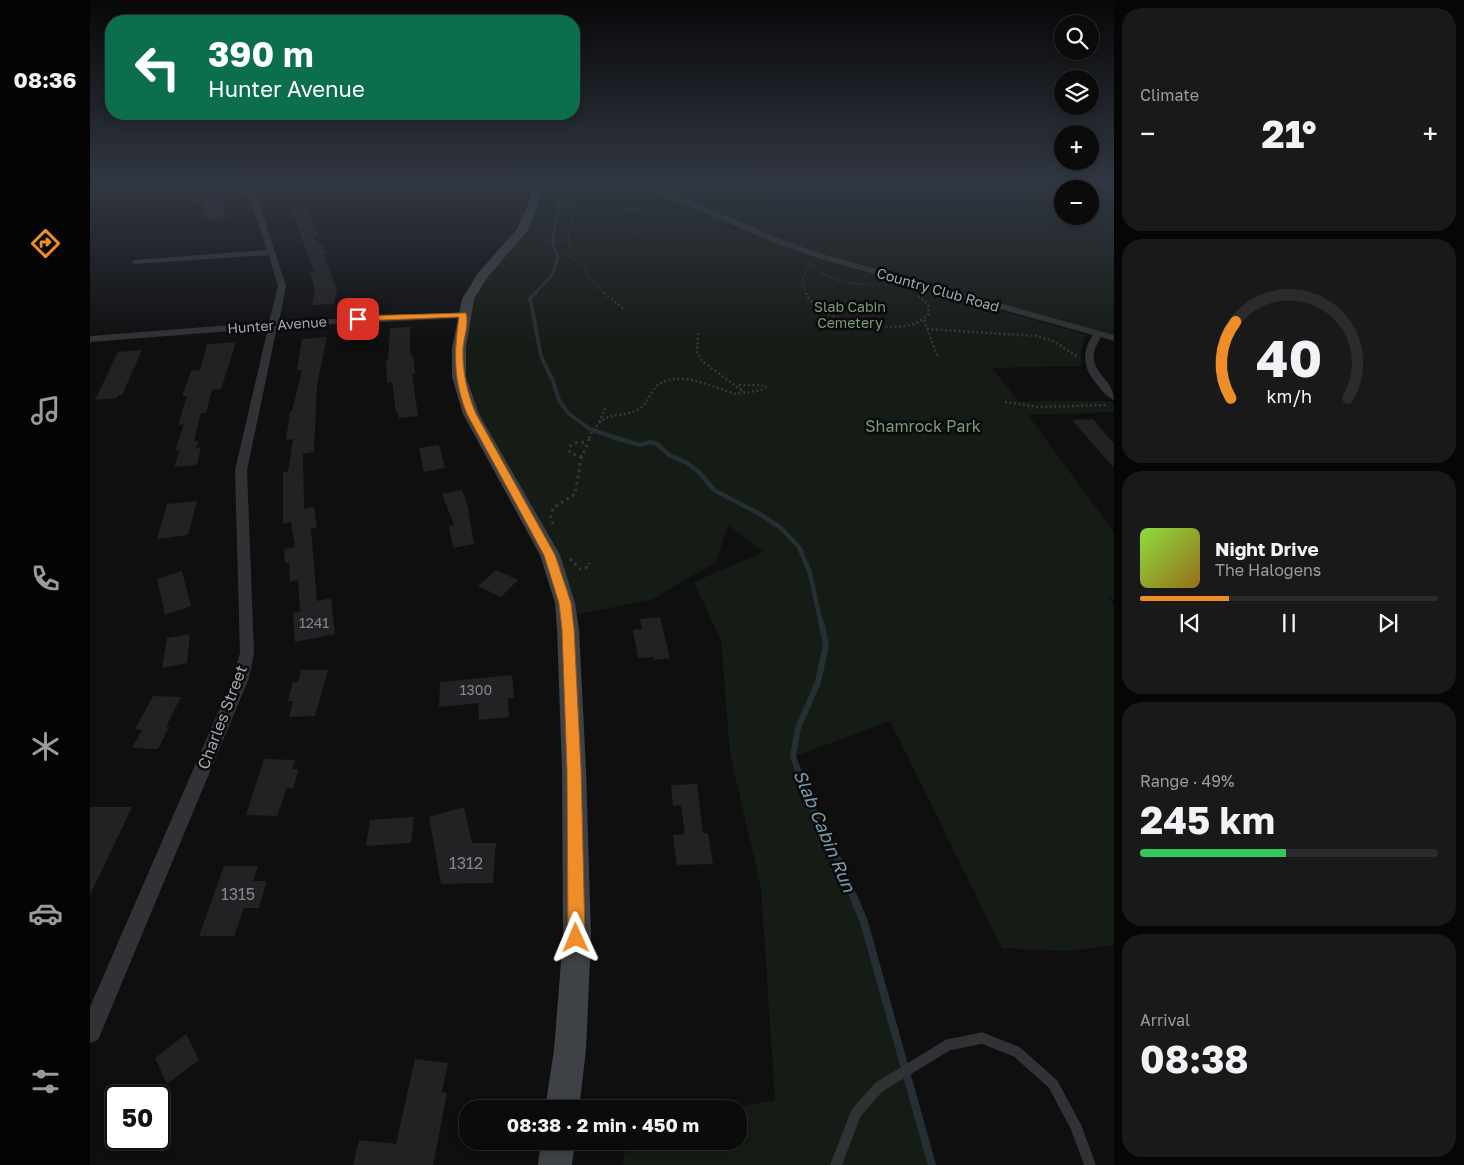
<!DOCTYPE html>
<meta charset="utf-8">
<style>
body{margin:0;font-family:"Golos Text",sans-serif;background:#19191a;color:#f1f3f6;height:100vh;display:flex;flex-direction:column;font-size:19px;white-space:nowrap}
*{box-sizing:border-box;margin:0}
p{font-size:16px;color:#9a9b9d}
.icon{flex:none;width:28px;height:28px;fill:none;stroke:currentColor;stroke-width:2;stroke-linecap:round;stroke-linejoin:round}
.map{position:relative;flex:1;overflow:hidden}
.sheet{display:flex;flex-direction:column;gap:8px;padding:8px;background:#060607;width:350px}
.sheet>*{flex:none}
.guide{position:absolute;left:15px;top:15px;width:475px;height:105px;border-radius:20px;box-shadow:0 2px 8px #0003,0 0 0 1px #2b2b2d;background:#0b6e4f;color:#fff;overflow:hidden}
.controls{position:absolute;left:964px;top:15px;display:grid;gap:10px}
.controls a{display:grid;place-items:center;width:45px;height:45px;border-radius:50%;background:#0b0b0c;box-shadow:0 2px 8px #0003,0 0 0 1px #2b2b2d;font-size:25px}
.speed{position:absolute;left:15px;top:1085px;display:flex;gap:10px;font-size:25px;font-weight:700;text-align:center}
.speed>*{display:grid;place-content:center;width:65px;height:65px;border-radius:50%;background:#0b0b0c;box-shadow:0 2px 8px #0003,0 0 0 1px #2b2b2d;line-height:1}
.speed .limit{border:2px solid #111;border-radius:8px;background:#fff;color:#111}
.pin{position:absolute;display:grid;place-items:center;width:42px;height:42px;color:#fff;margin:-21px;border-radius:10px;box-shadow:0 2px 8px #0006}
.me{position:absolute;width:55px;margin:-28px;rotate:359deg;stroke-linejoin:round;filter:drop-shadow(0 0 4px #0008)}
.turn{display:flex;align-items:center;gap:18px;height:105px;padding:0 20px;font-size:22px}
.turn .icon{width:65px;height:65px;stroke-width:2.5}
.turn b{display:block;font-size:35px;line-height:42px}
.big{font-size:38px;font-weight:700;line-height:1.1}
.sheet .widget{flex:1;display:flex;flex-direction:column;justify-content:center;gap:8px;min-width:0;padding:0 18px;border-radius:20px;background:#19191a}
.sheet .dial{align-items:center;gap:0}
.dial svg{height:130px;overflow:visible;fill:none;stroke:#2b2b2d;stroke-width:7;stroke-linecap:round;text-anchor:middle}
.dial text{fill:#f1f3f6;stroke:none}
.song{display:flex;align-items:center;gap:15px}
.cover{width:60px;height:60px;border-radius:8px;background:linear-gradient(135deg,hsl(90 70% 55%),hsl(40 70% 35%))}
.played{height:5px;border-radius:2px;background:linear-gradient(90deg,#ef8e28 30%,#2b2b2d 30%)}
.keys{display:flex;justify-content:space-around;direction:ltr}
.heat{display:flex;justify-content:space-between;align-items:center;font-size:28px;direction:ltr}
.charge{height:8px;border-radius:4px;background:linear-gradient(90deg,#34c759 49%,#2b2b2d 0)}
.trip{position:absolute;left:369px;top:1100px;width:288px;height:50px;border-radius:20px;background:#0b0b0c;box-shadow:0 2px 8px #0003,0 0 0 1px #2b2b2d;font-weight:700;line-height:50px;text-align:center}
main{display:flex;flex:1;min-height:0}
.tab-bar{display:flex;flex-direction:column;width:90px;justify-content:space-around;align-items:center;background:#040405;color:#9a9b9d}
.tab-bar .icon{width:35px;height:35px}
.tab-bar .on{color:#ef8e28}
.tab-bar b{font-size:22px;color:#f1f3f6}
.map>svg:first-child{display:block}
</style>
<main>
<nav class="tab-bar">
<b>08:36</b>
<svg class="icon on" aria-label="directions" viewBox="0 0 24 24"><path d="M12 3l9 9-9 9-9-9zM9 14v-3h6M13 9l2 2-2 2"/></svg>
<svg class="icon" aria-label="music" viewBox="0 0 24 24"><path d="M9 18V5l10-2v13"/><circle cx="6" cy="18" r="3"/><circle cx="16" cy="16" r="3"/></svg>
<svg class="icon" aria-label="phone" viewBox="0 0 24 24"><path d="M5 4h4l2 5-3 2q2 4 5 5l2-3 5 2v4C11 20 4 13 5 4z"/></svg>
<svg class="icon" aria-label="climate" viewBox="0 0 24 24"><path d="M12 3v18M4 7l16 10M4 17L20 7"/></svg>
<svg class="icon" aria-label="car" viewBox="0 0 24 24"><path d="M5 17H2v-5l4-1 3-4h7l3 4 3 1v5h-3M9 17h6M6 11h13"/><circle cx="7" cy="17" r="2"/><circle cx="17" cy="17" r="2"/></svg>
<svg class="icon" aria-label="filters" viewBox="0 0 24 24"><path d="M4 7h16M4 17h16"/><circle cx="9" cy="7" r="2"/><circle cx="15" cy="17" r="2"/></svg>
</nav>
<div class="map">
<svg width="1024" height="1165" viewBox="0 0 1024 1165">
<rect width="100%" height="100%" fill="#0f0f10"/>
<path fill="#151b15" fill-rule="evenodd" d="M442,181H1024V338L733,257L641,222L634,225L725,258L996,335L991,352V366L902,368L928,401H1022L1024,404V412L938,415L1024,532V600L1019,597L1024,606V945L976,951L912,948L800,721L703,757L719,802L744,851L774,922L842,1165H533L536,1141H648V1109H638L685,1100L671,888L640,754L631,641L604,582L673,552L638,525L626,562L563,599L477,617L475,603L369,377L378,299L432,230L448,183ZM972,189H1000V216H972Z"/>
<g fill="none" stroke-linecap="round" stroke-linejoin="round">
<path stroke="#262f33" stroke-width="3" d="M444,294L462,275L468,257C449,227 491,204 455,181"/>
<path stroke="#262f33" stroke-width="4" d="M446,293L440,298L451,356L463,381L469,400L478,413L500,429L526,438"/>
<path stroke="#262f33" stroke-width="4.5" d="M523,437L550,445L560,442L567,444L579,455L597,463L609,472L624,490L668,513L691,528L709,547L720,573L731,624"/>
<path stroke="#262f33" stroke-width="6" d="M731,622L736,645L728,682L708,728L703,756L719,802L748,861"/>
<path stroke="#262f33" stroke-width="8" d="M748,860L774,922L842,1165"/>
</g>
<g fill="#222224">
<path d="M105,186L131,200L138,220L128,216L127,219L118,221L111,200L105,202L93,195Z"/>
<path d="M216,209L229,235L221,236L235,248H232L239,254L234,255L247,290L244,304L222,305L225,289L220,272H224L202,211Z"/>
<path d="M320,327V354H322L324,361L325,374H322L328,416L309,418L308,412L306,413L302,382L297,383L296,361H298L300,328Z"/>
<path d="M237,337L227,385L224,452L213,454L214,509L224,507L227,527L221,529L227,601L241,598L245,634L205,642L203,613L210,611L208,580L200,582L199,563H195L194,549L205,547L201,522L193,524V472H198L203,439L196,440L200,411H202L212,370H207L212,339Z"/>
<path d="M146,342L131,389L122,390L116,413H111L104,441H109L106,448L111,447L107,465L84,467L90,450L85,451L94,424L88,425L97,396H92L101,371L110,370L117,344Z"/>
<path d="M52,350L32,395H28L27,398L5,400L28,352Z"/>
<path d="M1003,419L1024,444V468L982,420Z"/>
<path d="M349,445L355,468L334,472L329,448Z"/>
<path d="M372,490L377,503L384,544L363,548L359,526L364,525L352,494Z"/>
<path d="M107,501L98,535L67,539L77,504Z"/>
<path d="M406,570L428,580L411,597L388,586Z"/>
<path d="M92,571L101,606L75,615L67,579Z"/>
<path d="M570,617L580,658L564,660V657L548,658L543,630L552,629L550,619Z"/>
<path d="M100,634L97,663L72,668L77,638Z"/>
<path d="M211,670H238L225,716L199,717L203,701H198L203,682H208Z"/>
<path d="M422,675L424,698H418L419,717L389,720L388,703L349,707L350,682Z"/>
<path d="M63,696L91,697L76,727H79L68,749L42,748L52,730L45,729Z"/>
<path d="M174,759L205,760L202,769H209L203,789L197,788L187,816L156,815Z"/>
<path d="M607,784L613,833H618L623,864L587,865L583,835L595,834L591,805L583,806L581,785Z"/>
<path d="M0,807H42L0,895Z"/>
<path d="M374,807L382,843H406L403,883L351,884L339,817Z"/>
<path d="M324,817L321,843L276,846L280,820Z"/>
<path d="M134,866H168L163,881H177L169,908H154L144,936H109Z"/>
<path d="M96,1034L109,1060L77,1084L65,1058Z"/>
<path d="M325,1059L358,1063L352,1092L357,1093L343,1165H263L269,1140L306,1144Z"/>
</g>
<g fill="none" stroke-linecap="round" stroke-linejoin="round">
<g stroke="#36393c" stroke-width="2" stroke-dasharray="1 2" stroke-linecap="butt">
<path d="M470,181L486,202L479,234L481,257L497,270V276L516,294"/>
<path d="M606,193L673,188L679,182L689,181"/>
<path d="M466,203L486,202"/>
<path d="M460,241L480,240"/>
<path d="M555,242L529,212L536,209L556,208"/>
<path d="M721,264C739,283 764,284 789,285"/>
<path d="M716,294L712,281L720,263"/>
</g>
<g stroke="#36393c" stroke-width="2.5" stroke-dasharray="2 2.5" stroke-linecap="butt">
<path d="M514,293L535,310"/>
<path d="M716,293C725,321 801,334 826,323C831,321 835,317 839,314L838,305L828,295"/>
<path d="M834,320L848,358"/>
<path d="M837,329L948,336L965,342L988,357"/>
<path d="M649,385H671L676,387L671,390L654,393"/>
<path d="M915,402L948,407L1016,405"/>
<path d="M509,422L516,407"/>
<path d="M499,438C515,407 525,421 549,409C558,404 560,391 568,385C590,369 624,388 646,394L654,392L612,361L607,353L608,333"/>
</g>
<g stroke="#36393c" stroke-width="3" stroke-dasharray="2.5 4" stroke-linecap="butt">
<path d="M492,457L480,453L479,447L485,443L498,442"/>
<path d="M463,524L461,517L463,508L485,494L491,459L500,437"/>
<path d="M480,559L490,569L499,567V563"/>
</g>
<path stroke="#303235" stroke-width="11" d="M746,1165L766,1113L789,1087L858,1045L892,1038L927,1052L963,1084L986,1127L1000,1165"/>
<g fill="#303235" fill-rule="evenodd">
<path d="M130,181H138L156,189L168,199L196,286L189,322L374,312L379,315L374,318L187,327L157,470L164,653L159,678L8,1040L0,1043V1007L143,678L150,653L145,470L178,328L0,342V336L179,322L188,286L179,255L45,264L41,262L45,260L177,250L161,200L152,191Z"/>
<path d="M533,181H541L598,199L690,239L736,255L1024,335V341L1011,337C989,371 1024,375 1024,400C1018,398 1013,392 1009,387C994,370 990,354 1003,335L730,259L684,243L592,203Z"/>
</g>
<g fill="#3e4145" fill-rule="evenodd">
<path d="M443,181H453L448,205L438,230L397,278L384,299L376,348V377L389,414L470,555L485,603L489,629L496,769L501,937L496,1050L489,1109H455L464,1050L473,937L472,769L467,629L465,603L450,555L373,414L362,377V348L372,299L388,273L427,229L438,205Z"/>
<path d="M451,1141H485L482,1165H448Z"/>
</g>
</g>
<linearGradient id="sky" x2="0" y2="1"><stop stop-color="#080809"/><stop offset="0.53" stop-color="#313742"/><stop offset="1" stop-color="#313742" stop-opacity="0"/></linearGradient>
<rect width="1024" height="344" fill="url(#sky)"/>
<path fill="#ef8e28" stroke="#9b5c1a" d="M376,313C379,324 374,337 373,348C372,371 377,393 386,414L465,555L481,603L484,629L491,769L495,938L492,943L486,946L481,943L478,938L477,769L472,629L469,603L454,555L377,414C363,379 364,353 369,317L268,321L265,319L268,316Z"/>
<g text-anchor="middle" stroke-width="5" stroke-linejoin="round" paint-order="stroke">
<g font-size="14" fill="#a0a8b1" stroke="#0a0a0b">
<text transform="translate(848 290) rotate(16)" y="5">Country Club Road</text>
<text transform="translate(187 325) rotate(-4)" y="5">Hunter Avenue</text>
</g>
<g font-size="14" fill="#7a9c77" stroke="#0a0a0b">
<text x="760" y="312">Slab Cabin<tspan x="760" dy="16">Cemetery</tspan></text>
</g>
<g font-size="14" fill="#80868d">
<text x="224" y="628">1241</text>
<text x="386" y="695">1300</text>
</g>
<g font-size="16" fill="#7a9c77" stroke="#0a0a0b">
<text x="833" y="432">Shamrock Park</text>
</g>
<g font-size="16" fill="#a0a8b1" stroke="#0a0a0b">
<text transform="translate(132 717) rotate(-69)" y="6">Charles Street</text>
</g>
<g font-size="16" fill="#80868d">
<text x="376" y="869">1312</text>
<text x="148" y="900">1315</text>
</g>
<g font-size="18" font-style="italic" fill="#769cad" stroke="#0a0a0b">
<text transform="translate(734 831) rotate(67)" y="6">Slab Cabin Run</text>
</g>
</g>
</svg>
<div class="controls">
<a><svg class="icon" aria-label="search" viewBox="0 0 24 24"><circle cx="10" cy="10" r="6"/><path d="M15 15l6 6"/></svg></a>
<a><svg class="icon" aria-label="layers" viewBox="0 0 24 24"><path d="M12 4l9 5-9 5-9-5zM3 14l9 5 9-5"/></svg></a>
<a>+</a>
<a>−</a>
</div>
<div class="speed"><div class="limit">50</div></div>
<div class="pin" style="left:268px;top:319px;background:#d93025"><svg class="icon" aria-label="arrive" viewBox="0 0 24 24"><path d="M6 21V4h12l-3 4 3 4H6"/></svg></div>
<svg class="me" style="left:486px;top:938px" viewBox="-20 -20 40 40"><path d="M0-17L14 15 0 8-14 15z" fill="#ef8e28" stroke="#fff" stroke-width="4"/></svg>
<div class="trip">08:38 · 2 min · 450 m</div>
<div class="guide">
<div class="turn"><svg class="icon" aria-label="left" viewBox="0 0 24 24"><path d="M17 20v-9H6M10 6l-5 5 5 5"/></svg><div><b>390 m</b>Hunter Avenue</div></div>
</div>
</div>
<section class="sheet">
<div class="widget"><p>Climate</p>
<div class="heat"><a>−</a><b class="big">21°</b><a>+</a></div>
</div>
<div class="widget dial"><svg viewBox="0 0 100 80">
<path d="M14 69A42 42 0 1 1 86 69"/>
<path d="M14 69A42 42 0 0 1 17 22" stroke="#ef8e28"/>
<text x="50" y="56" font-size="32" font-weight="700">40</text>
<text x="50" y="72" font-size="11">km/h</text>
</svg></div>
<div class="widget">
<div class="song"><i class="cover"></i><div><b>Night Drive</b><p>The Halogens</p></div></div>
<div class="played"></div>
<div class="keys"><svg class="icon" aria-label="previous" viewBox="0 0 24 24"><path d="M18 5L8 12l10 7zM5 5v14"/></svg><svg class="icon" aria-label="pause" viewBox="0 0 24 24"><path d="M8 5v14M16 5v14"/></svg><svg class="icon" aria-label="next" viewBox="0 0 24 24"><path d="M6 5l10 7-10 7zM19 5v14"/></svg></div>
</div>
<div class="widget"><p>Range · 49%</p><b class="big">245 km</b><div class="charge"></div></div>
<div class="widget"><p>Arrival</p><b class="big">08:38</b></div>
</section>
</main>
